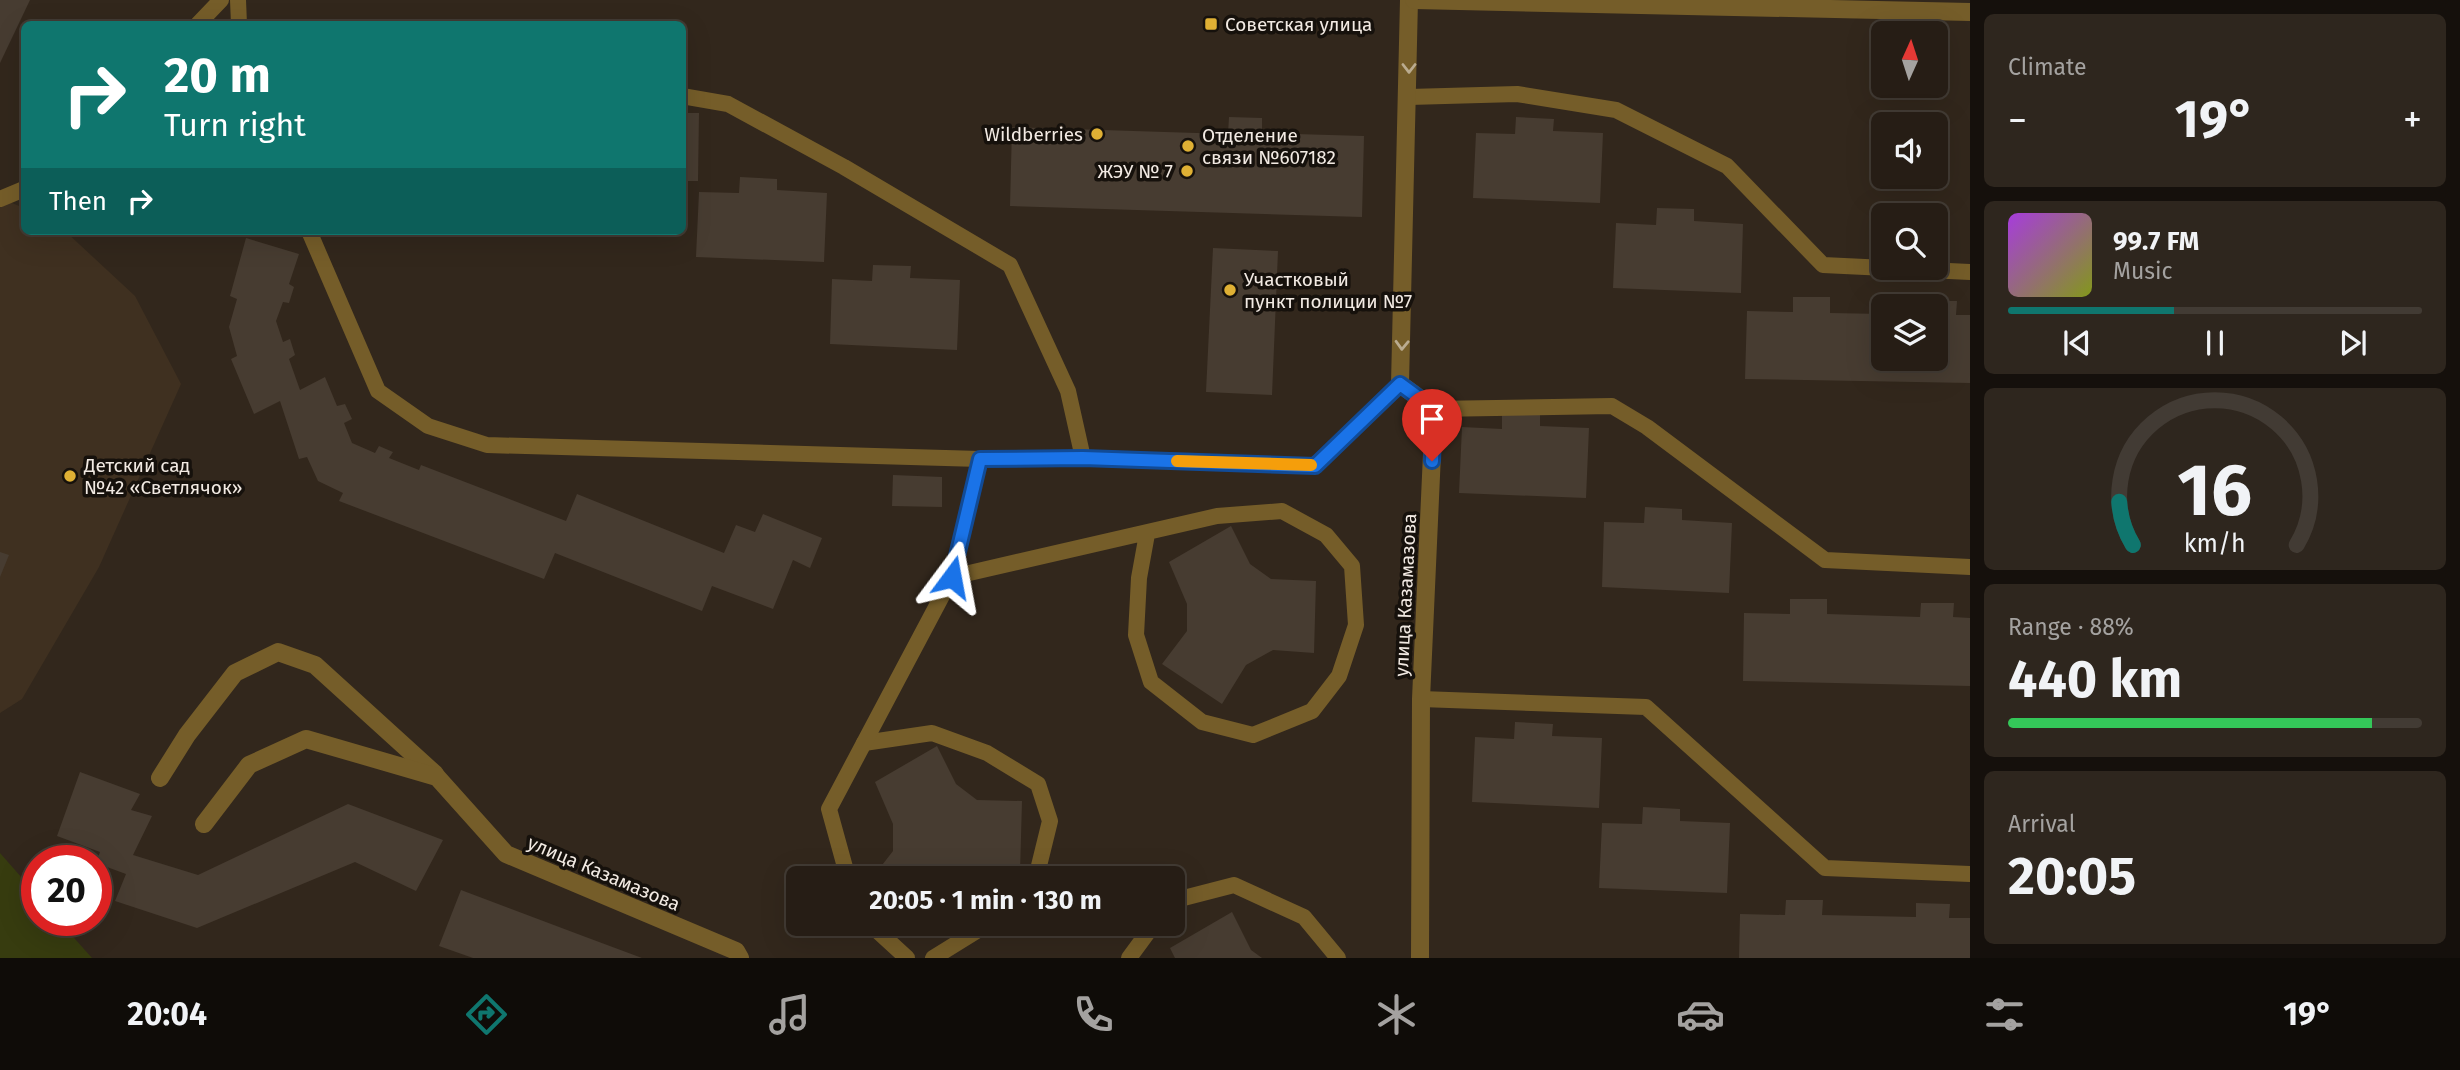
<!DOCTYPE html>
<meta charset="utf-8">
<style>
body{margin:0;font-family:"Fira Sans",sans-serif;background:#2e261e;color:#f1f3f6;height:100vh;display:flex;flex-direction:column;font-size:26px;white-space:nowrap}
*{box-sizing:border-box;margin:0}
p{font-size:23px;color:#a4a2a0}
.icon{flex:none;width:38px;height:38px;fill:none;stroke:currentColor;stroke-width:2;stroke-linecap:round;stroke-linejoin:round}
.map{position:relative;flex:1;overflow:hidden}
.sheet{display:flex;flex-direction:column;gap:14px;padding:14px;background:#15100c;width:490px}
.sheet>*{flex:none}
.banner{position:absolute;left:21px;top:21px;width:665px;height:214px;border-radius:10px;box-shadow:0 7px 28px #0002,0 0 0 2px #423b34;background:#0f766e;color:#fff;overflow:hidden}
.needle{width:46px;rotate:3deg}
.fabs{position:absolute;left:1871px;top:21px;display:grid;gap:14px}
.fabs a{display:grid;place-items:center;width:77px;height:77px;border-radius:10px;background:#261d15;box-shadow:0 7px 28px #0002,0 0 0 2px #423b34;font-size:35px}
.speed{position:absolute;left:21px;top:845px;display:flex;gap:14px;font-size:35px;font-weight:700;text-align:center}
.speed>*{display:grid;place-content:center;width:91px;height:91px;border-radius:50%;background:#261d15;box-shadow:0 7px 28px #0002,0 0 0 2px #423b34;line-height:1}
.speed .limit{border:10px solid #d22;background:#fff;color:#111}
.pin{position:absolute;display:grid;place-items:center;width:60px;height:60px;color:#fff;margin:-72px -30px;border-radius:50% 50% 50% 0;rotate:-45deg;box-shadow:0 0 7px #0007}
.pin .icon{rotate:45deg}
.me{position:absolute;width:77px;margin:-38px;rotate:13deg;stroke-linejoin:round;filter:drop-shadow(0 0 5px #0008)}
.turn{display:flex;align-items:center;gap:24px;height:147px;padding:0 28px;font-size:32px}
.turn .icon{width:91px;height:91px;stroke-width:2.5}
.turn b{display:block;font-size:49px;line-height:60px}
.then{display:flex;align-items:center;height:66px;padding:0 28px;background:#0003;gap:14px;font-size:26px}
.big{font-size:52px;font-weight:700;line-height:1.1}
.sheet .tile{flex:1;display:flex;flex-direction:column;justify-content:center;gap:10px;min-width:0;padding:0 24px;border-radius:10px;background:#2e261e}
.sheet .dial{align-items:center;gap:0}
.dial svg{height:182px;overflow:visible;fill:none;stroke:#423b34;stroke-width:7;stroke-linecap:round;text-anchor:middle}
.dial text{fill:#f1f3f6;stroke:none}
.song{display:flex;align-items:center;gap:21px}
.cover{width:84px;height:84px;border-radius:10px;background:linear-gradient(135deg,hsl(280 70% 55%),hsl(70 70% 35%))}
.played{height:7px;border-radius:4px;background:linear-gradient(90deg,#0f766e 40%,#423b34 40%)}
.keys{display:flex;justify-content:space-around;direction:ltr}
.heat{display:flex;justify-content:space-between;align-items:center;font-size:38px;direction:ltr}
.charge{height:10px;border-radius:5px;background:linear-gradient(90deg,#34c759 88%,#423b34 0)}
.trip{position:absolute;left:786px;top:866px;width:399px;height:70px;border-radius:10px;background:#261d15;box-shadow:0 7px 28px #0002,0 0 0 2px #423b34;font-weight:700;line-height:70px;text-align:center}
.dock{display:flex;height:112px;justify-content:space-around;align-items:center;background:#0f0c08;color:#a4a2a0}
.dock .icon{width:49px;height:49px}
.dock .on{color:#0f766e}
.dock b{font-size:32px;color:#f1f3f6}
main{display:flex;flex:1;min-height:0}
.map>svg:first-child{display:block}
</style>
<main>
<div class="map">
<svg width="1970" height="958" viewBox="0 0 1970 958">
<rect width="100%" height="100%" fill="#32271c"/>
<path fill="#3f3020" d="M0,198L24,208V231H65L135,296L181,384L99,567L22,699L0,713Z"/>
<path fill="#373c0f" d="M0,853L37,895V920L59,921L92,958H0Z"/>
<g fill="#473c31">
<path d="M0,0H30L0,63Z"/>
<path d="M682,113H699L698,181H682Z"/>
<path d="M1229,117L1262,118V133L1364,136L1362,217L1010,206L1012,127L1228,134Z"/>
<path d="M1516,117L1554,119L1553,131L1603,133L1600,203L1473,198L1476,133L1515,134Z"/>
<path d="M740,177L777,179V190L827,193L824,262L696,257L699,192L739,193Z"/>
<path d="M1657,208L1694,209V221L1743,224L1741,293L1613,288L1616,223L1656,225Z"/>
<path d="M246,238L299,254L289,284L294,287L289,303L283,302L276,321L283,342L290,339L295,355L289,359L300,390L325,377L337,406L345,404L352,419L344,423L352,443L375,453L379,446L393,452L389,458L419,470L421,465L566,521L577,494L724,553L736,525L755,532L763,514L822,538L810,568L793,560L773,609L712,586L702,611L555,553L544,579L339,501L343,493L318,481L307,457L299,459L280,401L254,414L231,359L237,356L229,327L237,299L230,296Z"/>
<path d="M1213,248L1278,251L1272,395L1206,392Z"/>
<path d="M873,265L911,266L910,278L960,280L957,350L830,344L832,279L872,281Z"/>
<path d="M1793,297H1830V313L1883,314V359H1936V306H1923V301H1957L1956,315H1970V383L1745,379L1747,311L1793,312Z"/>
<path d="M1502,412L1540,414V426L1589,428L1586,498L1459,493L1462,427L1502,429Z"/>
<path d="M893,475L942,477V507L892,506Z"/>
<path d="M1645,507L1682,509V520L1732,523L1729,593L1602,587L1604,522L1644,523Z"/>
<path d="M1231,526L1250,564L1271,579L1316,581L1314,653L1273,650L1246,665L1222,704L1162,664L1187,631V604L1169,562Z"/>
<path d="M0,552L9,555L0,577Z"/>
<path d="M1790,599H1827V614L1920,617L1921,603H1954L1953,617L1970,618V686L1743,681L1744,613L1790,614Z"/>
<path d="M1515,722L1553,724L1552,736L1602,738L1599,808L1472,802L1475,737L1514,739Z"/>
<path d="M937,746L956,784L977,800L1022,801L1020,873L979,870L964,878H872L893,851V824L875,782Z"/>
<path d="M80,772L140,794L131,810L152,816L133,855L198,875L348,804L443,840L416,891L355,862L197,928L115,901L126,874L96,863L100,852L57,836Z"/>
<path d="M1643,807L1680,809V821L1730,823L1727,893L1599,888L1602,823L1642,824Z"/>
<path d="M461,890L583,936L642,958H473L439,946Z"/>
<path d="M1786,900H1823L1822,915L1916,917V903L1950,904L1949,918H1970V958H1739L1740,914L1785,915Z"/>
<path d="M1232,912L1251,950L1262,958H1175L1170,948Z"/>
</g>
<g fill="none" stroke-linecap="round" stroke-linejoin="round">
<g stroke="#755d29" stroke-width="16">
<path d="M238,0L239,24"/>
<path d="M198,24L221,0"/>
<path d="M682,96L728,104L844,167L1010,265L1068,391L1083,458L1315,466L1400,384"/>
<path d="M1409,97L1517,94L1616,110L1727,166L1823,265L1970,272"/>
<path d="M0,199L24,189"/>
<path d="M309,231L378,391L428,426L487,445L980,459L1083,458"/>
<path d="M1434,409L1612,406L1647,427L1825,560L1970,567"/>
<path d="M952,577L1217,516L1282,511L1326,535L1352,566L1356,625L1339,676L1312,711L1253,735L1202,722L1151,682L1136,635L1139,578L1147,534"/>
<path d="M1421,699L1646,707L1825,868L1970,874"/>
<path d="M864,743L932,733L987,753L1038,784L1050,821L1036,878"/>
<path d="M848,878L829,809L952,577L980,459"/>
<path d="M1172,901L1234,885L1304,917L1338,958"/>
<path d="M870,924L907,958"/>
<path d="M933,958L988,924"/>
<path d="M1129,958L1154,924"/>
</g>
<g stroke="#755d29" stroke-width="18">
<path d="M1409,0L1400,384L1434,409L1421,699L1420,958"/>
<path d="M160,778L187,735L235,673L278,652L315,665L435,774"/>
<path d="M204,824L249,765L306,739L437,777L506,854L736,951L740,958"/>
</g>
<path stroke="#755d29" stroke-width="18" d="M1414,0L1970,12"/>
</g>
<defs><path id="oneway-chevron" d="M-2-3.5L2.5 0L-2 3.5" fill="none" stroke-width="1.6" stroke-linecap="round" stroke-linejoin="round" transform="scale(1.75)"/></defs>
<g stroke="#baab8f">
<use href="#oneway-chevron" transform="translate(1409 68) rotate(90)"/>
<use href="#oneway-chevron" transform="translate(1402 345) rotate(92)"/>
</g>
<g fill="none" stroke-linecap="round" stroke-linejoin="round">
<defs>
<path id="route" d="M952,577L980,459L1083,458L1315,466L1400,384L1434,409L1432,461"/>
</defs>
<use href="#route" stroke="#114b97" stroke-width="18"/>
<use href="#route" stroke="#1a73e8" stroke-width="12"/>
<path stroke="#f59e0b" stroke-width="12" d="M1177,461L1311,465"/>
</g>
<g fill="#dfb034" stroke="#16110c" stroke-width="2.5">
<rect x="1204" y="17" width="14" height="14" rx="3.5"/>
<circle cx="1097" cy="134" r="7"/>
<circle cx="1188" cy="146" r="7"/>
<circle cx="1187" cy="171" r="7"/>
<circle cx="1230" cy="290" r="7"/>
<circle cx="70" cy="476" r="7"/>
</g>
<g text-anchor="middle" stroke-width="7" stroke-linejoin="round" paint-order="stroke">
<g font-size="19" fill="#f2eae3" stroke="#16110c" text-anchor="start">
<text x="1225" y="31">Советская улица</text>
<text x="1083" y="141" text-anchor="end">Wildberries</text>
<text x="1202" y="142">Отделение<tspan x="1202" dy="22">связи №607182</tspan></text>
<text x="1173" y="178" text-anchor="end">ЖЭУ № 7</text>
<text x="1244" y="286">Участковый<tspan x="1244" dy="22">пункт полиции №7</tspan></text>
<text x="84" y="472">Детский сад<tspan x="84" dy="22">№42 «Светлячок»</tspan></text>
</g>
<g font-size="19" fill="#f2eae3" stroke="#16110c">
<text transform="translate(1405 595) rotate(-87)" y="7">улица Казамазова</text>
<text transform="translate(604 873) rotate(23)" y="7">улица Казамазова</text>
</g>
</g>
</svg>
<div class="fabs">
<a><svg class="needle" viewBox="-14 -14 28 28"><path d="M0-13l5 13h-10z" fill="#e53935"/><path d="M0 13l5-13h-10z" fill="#a4a2a0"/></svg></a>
<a><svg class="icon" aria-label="sound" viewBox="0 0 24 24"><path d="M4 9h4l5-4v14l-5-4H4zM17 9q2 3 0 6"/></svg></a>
<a><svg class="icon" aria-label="search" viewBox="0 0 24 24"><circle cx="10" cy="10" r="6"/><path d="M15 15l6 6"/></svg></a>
<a><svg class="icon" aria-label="layers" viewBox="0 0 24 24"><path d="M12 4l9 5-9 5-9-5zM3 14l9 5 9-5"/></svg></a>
</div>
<div class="speed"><div class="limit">20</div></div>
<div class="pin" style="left:1432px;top:461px;background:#d93025"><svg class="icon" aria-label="arrive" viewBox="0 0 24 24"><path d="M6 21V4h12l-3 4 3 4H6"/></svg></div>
<svg class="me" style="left:952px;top:577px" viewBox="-20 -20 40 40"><path d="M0-17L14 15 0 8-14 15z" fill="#1a73e8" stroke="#fff" stroke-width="4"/></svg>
<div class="trip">20:05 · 1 min · 130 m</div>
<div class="banner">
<div class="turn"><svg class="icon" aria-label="right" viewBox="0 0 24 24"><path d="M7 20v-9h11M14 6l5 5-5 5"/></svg><div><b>20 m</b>Turn right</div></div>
<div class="then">Then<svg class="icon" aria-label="right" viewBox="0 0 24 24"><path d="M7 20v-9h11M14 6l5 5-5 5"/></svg></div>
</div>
</div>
<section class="sheet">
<div class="tile"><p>Climate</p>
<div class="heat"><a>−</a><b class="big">19°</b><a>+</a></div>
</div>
<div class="tile">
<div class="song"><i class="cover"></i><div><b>99.7 FM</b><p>Music</p></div></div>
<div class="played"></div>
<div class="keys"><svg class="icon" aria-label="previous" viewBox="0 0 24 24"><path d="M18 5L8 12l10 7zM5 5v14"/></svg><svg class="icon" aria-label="pause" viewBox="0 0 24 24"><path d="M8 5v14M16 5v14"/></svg><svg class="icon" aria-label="next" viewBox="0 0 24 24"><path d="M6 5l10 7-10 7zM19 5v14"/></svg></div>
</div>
<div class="tile dial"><svg viewBox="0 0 100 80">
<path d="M14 69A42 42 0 1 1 86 69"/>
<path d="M14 69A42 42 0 0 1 8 50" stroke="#0f766e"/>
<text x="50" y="56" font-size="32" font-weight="700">16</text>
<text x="50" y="72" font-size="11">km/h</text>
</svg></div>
<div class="tile"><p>Range · 88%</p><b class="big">440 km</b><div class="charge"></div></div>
<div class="tile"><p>Arrival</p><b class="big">20:05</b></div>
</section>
</main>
<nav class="dock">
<b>20:04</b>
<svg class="icon on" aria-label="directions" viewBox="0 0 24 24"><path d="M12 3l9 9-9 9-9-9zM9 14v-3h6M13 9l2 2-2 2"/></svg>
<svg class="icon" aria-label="music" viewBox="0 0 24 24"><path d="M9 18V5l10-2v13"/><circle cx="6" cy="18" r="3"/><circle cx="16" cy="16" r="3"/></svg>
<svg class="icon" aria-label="phone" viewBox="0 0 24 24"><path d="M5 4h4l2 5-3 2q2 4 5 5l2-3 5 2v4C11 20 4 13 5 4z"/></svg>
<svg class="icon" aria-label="climate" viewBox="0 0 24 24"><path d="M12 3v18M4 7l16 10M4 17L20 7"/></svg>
<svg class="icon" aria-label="car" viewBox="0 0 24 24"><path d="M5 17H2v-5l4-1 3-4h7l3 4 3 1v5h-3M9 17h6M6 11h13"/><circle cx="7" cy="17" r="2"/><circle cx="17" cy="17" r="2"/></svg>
<svg class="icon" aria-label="filters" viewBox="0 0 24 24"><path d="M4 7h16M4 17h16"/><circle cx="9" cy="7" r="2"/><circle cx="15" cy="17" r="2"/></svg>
<b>19°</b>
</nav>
